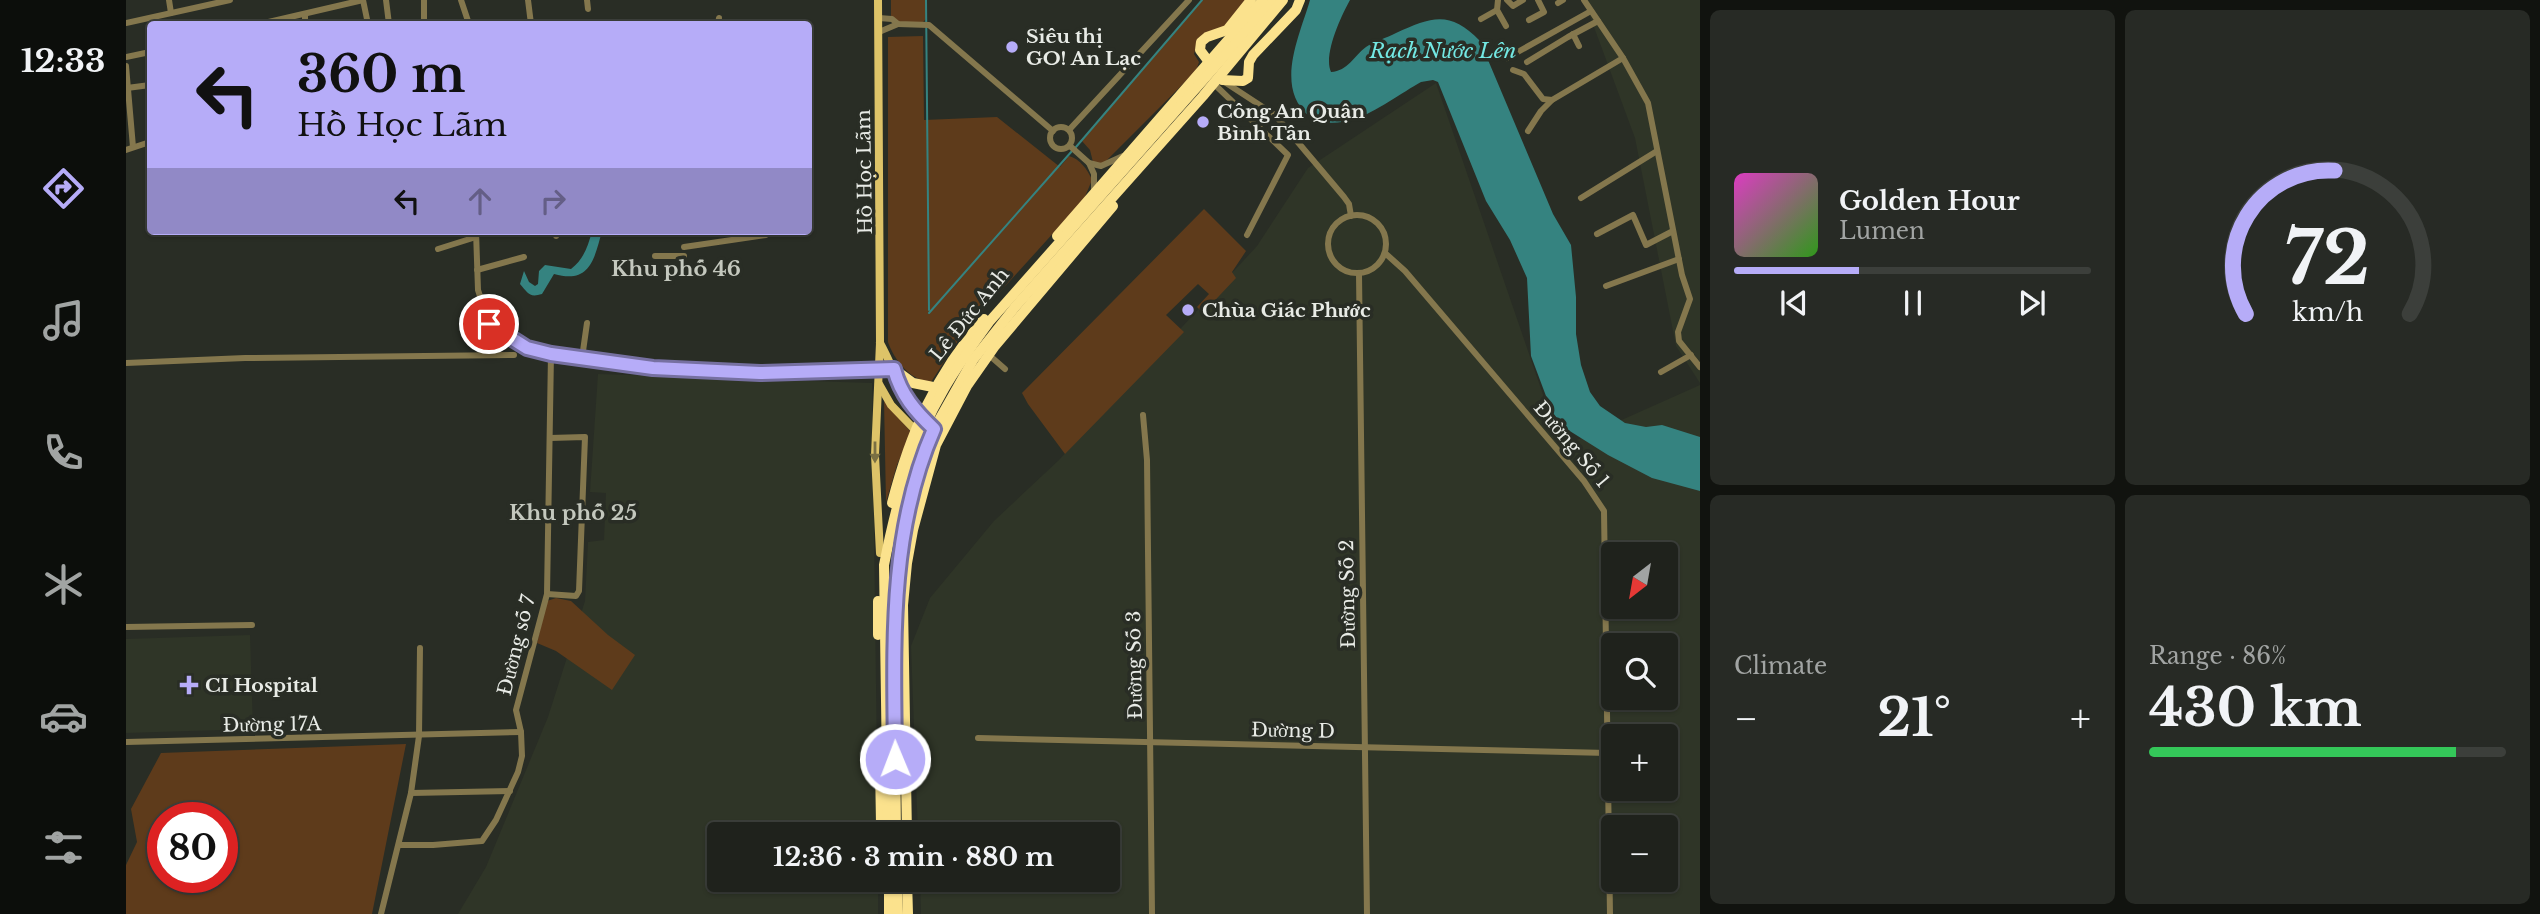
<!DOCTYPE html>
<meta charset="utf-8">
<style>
body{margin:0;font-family:"Libre Baskerville",serif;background:#272a25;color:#f1f3f6;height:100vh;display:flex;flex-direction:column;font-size:26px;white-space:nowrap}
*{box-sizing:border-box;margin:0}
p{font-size:23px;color:#a1a4a3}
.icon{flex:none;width:38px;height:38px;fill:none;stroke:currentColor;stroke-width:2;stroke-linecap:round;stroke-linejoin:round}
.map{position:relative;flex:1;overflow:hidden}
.drawer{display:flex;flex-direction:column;gap:10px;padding:10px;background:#11130f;width:840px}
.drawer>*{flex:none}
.banner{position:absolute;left:21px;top:21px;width:665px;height:214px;border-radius:7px;box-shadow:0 2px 5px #0004,0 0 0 2px #3c3f3b;background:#b6acf8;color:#111;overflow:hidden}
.needle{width:46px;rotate:211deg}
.tools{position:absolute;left:1475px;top:542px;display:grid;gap:14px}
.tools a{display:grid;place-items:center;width:77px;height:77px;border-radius:7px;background:#1f221c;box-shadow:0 2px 5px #0004,0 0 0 2px #3c3f3b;font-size:35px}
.speed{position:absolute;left:21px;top:802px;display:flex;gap:14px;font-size:35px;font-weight:700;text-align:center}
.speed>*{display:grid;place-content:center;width:91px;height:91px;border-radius:50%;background:#1f221c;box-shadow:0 2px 5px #0004,0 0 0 2px #3c3f3b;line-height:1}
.speed .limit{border:10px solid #d22;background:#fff;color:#111}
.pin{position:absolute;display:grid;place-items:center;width:60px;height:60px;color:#fff;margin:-30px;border:4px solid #fff;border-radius:50%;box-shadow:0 2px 7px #0007}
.me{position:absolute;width:77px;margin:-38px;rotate:359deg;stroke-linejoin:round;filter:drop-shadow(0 0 5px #0008)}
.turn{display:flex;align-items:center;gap:24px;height:147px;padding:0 35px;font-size:32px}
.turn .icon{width:91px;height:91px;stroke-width:2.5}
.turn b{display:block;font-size:49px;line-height:60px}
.lanes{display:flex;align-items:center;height:66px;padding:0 35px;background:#0003;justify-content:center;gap:35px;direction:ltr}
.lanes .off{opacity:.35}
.big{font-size:52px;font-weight:700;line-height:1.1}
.drawer .tile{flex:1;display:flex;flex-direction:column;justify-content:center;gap:10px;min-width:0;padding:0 24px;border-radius:10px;background:#272a25}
.drawer .dial{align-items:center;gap:0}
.dial svg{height:182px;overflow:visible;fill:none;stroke:#3c3f3b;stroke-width:7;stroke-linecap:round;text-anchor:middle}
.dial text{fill:#f1f3f6;stroke:none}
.song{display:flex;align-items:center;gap:21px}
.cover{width:84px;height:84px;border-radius:10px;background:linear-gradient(135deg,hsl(310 70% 55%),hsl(110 70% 35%))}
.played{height:7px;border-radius:4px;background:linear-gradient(90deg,#b6acf8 35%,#3c3f3b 35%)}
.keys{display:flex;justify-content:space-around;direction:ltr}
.heat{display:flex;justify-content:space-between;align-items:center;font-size:38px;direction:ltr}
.charge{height:10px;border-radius:5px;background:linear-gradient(90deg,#34c759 86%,#3c3f3b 0)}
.drawer .tiles{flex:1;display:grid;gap:10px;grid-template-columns:repeat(2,1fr)}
.trip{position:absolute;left:581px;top:822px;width:413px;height:70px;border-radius:7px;background:#1f221c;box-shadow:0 2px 5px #0004,0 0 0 2px #3c3f3b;font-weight:700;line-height:70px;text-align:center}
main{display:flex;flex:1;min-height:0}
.menu{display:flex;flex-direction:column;width:126px;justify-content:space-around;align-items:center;background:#0c0e0b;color:#a1a4a3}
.menu .icon{width:49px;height:49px}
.menu .active{color:#b6acf8}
.menu b{font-size:32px;color:#f1f3f6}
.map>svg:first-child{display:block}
</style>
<main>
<nav class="menu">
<b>12:33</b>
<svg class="icon active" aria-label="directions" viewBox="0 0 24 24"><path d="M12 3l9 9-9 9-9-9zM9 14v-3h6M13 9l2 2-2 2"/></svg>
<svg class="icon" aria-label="music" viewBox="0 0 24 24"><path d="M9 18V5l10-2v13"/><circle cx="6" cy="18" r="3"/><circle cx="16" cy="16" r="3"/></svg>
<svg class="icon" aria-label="phone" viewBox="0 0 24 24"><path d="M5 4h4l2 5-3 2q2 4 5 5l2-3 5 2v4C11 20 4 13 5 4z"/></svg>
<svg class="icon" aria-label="climate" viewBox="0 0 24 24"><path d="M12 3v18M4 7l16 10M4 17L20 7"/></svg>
<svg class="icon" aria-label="car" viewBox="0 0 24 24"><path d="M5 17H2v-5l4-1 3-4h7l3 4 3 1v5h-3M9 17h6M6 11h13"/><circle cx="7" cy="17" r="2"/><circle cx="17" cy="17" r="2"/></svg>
<svg class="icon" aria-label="filters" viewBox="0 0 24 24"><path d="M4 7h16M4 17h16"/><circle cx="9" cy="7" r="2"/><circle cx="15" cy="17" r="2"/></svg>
</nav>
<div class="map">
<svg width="1574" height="914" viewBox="0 0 1574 914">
<rect width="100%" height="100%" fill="#292d25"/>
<g fill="#2f3527" fill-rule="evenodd">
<path d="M1458,0H1574V383L1550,346L1509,138Z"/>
<path d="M1310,83L1435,447L1574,385V914H795L794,880H982V835H792L785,646L804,598L868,521L933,460L1131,246L1182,168ZM1488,555H1540V607H1488ZM1488,646H1540V698H1488ZM1488,737H1540V789H1488ZM1488,828H1540V880H1488Z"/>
<path d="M472,374L746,383L752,835H593V880H752V914H332L360,867L422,717L459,601L462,542L478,540L480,493L464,492Z"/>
<path d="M124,635L127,729L0,733V639Z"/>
</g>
<g fill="#5e3b1b" fill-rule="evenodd">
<path d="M765,0H801V18L796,23L771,22L765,17Z"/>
<path d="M1076,0H1122L1095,31L1081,33L1072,38L1068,54L1073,62L1070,71L977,164L967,162L964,150L956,141Z"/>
<path d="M797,36L798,120L871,117L934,167L943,156C954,159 962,170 966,180L958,199L837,333L805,382C785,381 768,360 762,342V37Z"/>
<path d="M1078,209L1120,251L1106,272L1110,278L1077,313L1071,307L1083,294L1072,284L1040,315L1058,332L939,454L902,404L896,393Z"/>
<path d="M758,401L785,432L771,465L760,502Z"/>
<path d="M430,598L445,601L482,635L509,655L486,690L430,651L411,643L421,601Z"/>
<path d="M280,744L246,914H0V865L11,842L5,809L35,753ZM37,817H96V877H37Z"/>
</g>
<g fill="#358380">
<path d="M1184,0H1224C1215,16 1197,55 1205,72C1222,71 1228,56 1240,47C1248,41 1261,38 1270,33C1306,17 1324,10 1354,41L1427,214L1445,245L1450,297V334L1455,365L1464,392L1474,406L1499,423L1520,427L1536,425L1574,437V491L1526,478L1482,455L1439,428L1426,412L1405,356L1401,278L1384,240L1360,201L1312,82L1307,80L1295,82C1277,92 1248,113 1229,119C1215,123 1195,126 1183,116C1148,87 1174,35 1184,0Z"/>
<path d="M466,231H476C468,260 464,284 428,274L416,294C403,298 402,293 394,284L398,271L403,282L409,286L412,284L413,271L419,265L445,269C458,259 462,246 466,231Z"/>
</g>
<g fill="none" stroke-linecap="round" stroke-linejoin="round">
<g stroke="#358380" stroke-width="2">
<path d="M800,0L803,310"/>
<path d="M950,147L1076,0"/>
<path d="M803,313L946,151"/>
</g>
<g stroke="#84774d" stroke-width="6">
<path d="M43,0L45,13"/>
<path d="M237,0L242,24"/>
<path d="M260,0L263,24"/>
<path d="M298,0V24"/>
<path d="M335,0L343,24"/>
<path d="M402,0L405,24"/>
<path d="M461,0L462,9"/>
<path d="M1372,0L1371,10L1380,26"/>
<path d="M1381,0L1387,6L1397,0"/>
<path d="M1458,0L1497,58L1522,103L1556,275L1564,299L1552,332L1553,341L1574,367"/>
<path d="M1432,3L1437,0"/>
<path d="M179,14V24"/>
<path d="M753,18L766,19L772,24L803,25L927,131"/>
<path d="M1355,19L1371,10"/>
<path d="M1403,20L1418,12L1412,0"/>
<path d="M0,23L104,0"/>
<path d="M134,24L237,0"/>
<path d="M592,24L593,18"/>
<path d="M753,32L772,24"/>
<path d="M1447,34L1453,46"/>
<path d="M0,57L24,52"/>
<path d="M1381,58L1465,11"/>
<path d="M1401,62L1442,37L1472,21"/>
<path d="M0,66L7,147"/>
<path d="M1387,70L1398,74L1417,99L1426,100"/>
<path d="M1097,81L1149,115L1218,197L1223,204L1225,216"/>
<path d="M1086,82L1162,155L1121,235"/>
<path d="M1,88L24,85"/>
<circle cx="935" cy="138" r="11"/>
<path d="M943,130L1063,0"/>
<path d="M1402,131L1415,111L1426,100L1497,58"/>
<path d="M944,146L963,163L975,166L997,156"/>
<path d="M0,150L24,142"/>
<path d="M963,163L968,174V191"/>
<path d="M1455,198L1531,151"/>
<circle cx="1231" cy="244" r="29"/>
<path d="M350,231L352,290L363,324L401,348L425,354L551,370L634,373L768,369"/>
<path d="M429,231L430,236"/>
<path d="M1471,234L1507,215L1520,245L1547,231"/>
<path d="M558,247L640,235"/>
<path d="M312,249L350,237"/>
<path d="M1259,253L1279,271L1458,481L1478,511L1484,914"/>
<path d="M529,256H558"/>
<path d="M351,270L398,257"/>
<path d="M1233,274L1241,914"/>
<path d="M1480,286L1553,259"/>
<path d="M863,355L879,369"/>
<path d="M456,358L461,323"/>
<path d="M0,363L119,358L388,355"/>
<path d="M1535,372L1565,355"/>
<path d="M1017,415L1021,460L1026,914"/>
<path d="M421,594L450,596L453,591L459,437L424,438"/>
<path d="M0,627L126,625"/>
<path d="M852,738L1482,753"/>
<path d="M0,742L395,732"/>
<path d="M285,793L384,791"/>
<path d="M273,845H307L356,841L370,820L392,772L396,756L395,732L390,710L421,594L425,354"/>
<path d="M255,914L285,793L293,736L294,648"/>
</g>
<g stroke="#ddc368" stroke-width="8">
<path d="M752,0L754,343L749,455L754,553"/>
<path d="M754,343C769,370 776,399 799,421"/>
<path d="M753,384L765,405L792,433"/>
</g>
<g stroke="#fbe28d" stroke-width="10">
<path d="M1083,62L1074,50L1075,42L1081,37L1101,30L1125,0"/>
<path d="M1096,80L1117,81L1122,78L1123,62L1127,55L1170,10L1174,0"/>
<path d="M931,236L1137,0"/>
<path d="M768,369L787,383L812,388"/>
<path d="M766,503C784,433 810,374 858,319"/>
<path d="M752,601V635"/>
<path d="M754,765L755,824"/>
<path d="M762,835L758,565C770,504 786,443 818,389C831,366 847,344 863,322L1148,0"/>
<path d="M770,835L768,633L772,575L780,518L796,457L808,429L847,360L889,307L1077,96L1157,0"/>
<path d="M781,835L777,605L781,563L787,530L810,445L841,386L869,346L987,206"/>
<path d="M763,880V914"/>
<path d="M771,880L772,914"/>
<path d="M781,880L782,914"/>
</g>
</g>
<defs><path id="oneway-solid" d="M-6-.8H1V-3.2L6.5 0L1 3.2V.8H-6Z" transform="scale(1.75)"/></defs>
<use fill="#7a7043" href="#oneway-solid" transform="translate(749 452) rotate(90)"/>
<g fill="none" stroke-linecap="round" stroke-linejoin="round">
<defs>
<path id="route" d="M363,324L401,348L425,354L527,368L634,373L768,369C775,395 789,411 808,429C762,534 768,647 769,759"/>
</defs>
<use href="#route" stroke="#7670a1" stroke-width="18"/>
<use href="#route" stroke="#b6acf8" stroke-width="12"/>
</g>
<g fill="#b6acf8" stroke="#292d25" stroke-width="2.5">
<circle cx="886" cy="47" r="7"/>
<circle cx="1077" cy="122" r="7"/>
<circle cx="1062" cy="310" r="7"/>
<path d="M59.5 674.5h7v7h7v7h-7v7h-7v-7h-7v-7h7z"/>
</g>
<g text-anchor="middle" stroke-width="7" stroke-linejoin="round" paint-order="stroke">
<g font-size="19" font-weight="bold" fill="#e8ebe6" stroke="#292d25" text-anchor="start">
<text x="900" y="43">Siêu thị<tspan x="900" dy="22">GO! An Lạc</tspan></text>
<text x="1091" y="118">Công An Quận<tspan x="1091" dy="22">Bình Tân</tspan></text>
<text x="1076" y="317">Chùa Giác Phước</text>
<text x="79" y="692">CI Hospital</text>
</g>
<g font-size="19" fill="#e8ebe6" stroke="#292d25">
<text transform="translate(738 172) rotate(-91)" y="7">Hồ Học Lãm</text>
<text transform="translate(843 314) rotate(-51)" y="7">Lê Đức Anh</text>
<text transform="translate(1446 444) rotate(50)" y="7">Đường Số 1</text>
<text transform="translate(1221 594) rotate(-91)" y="7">Đường Số 2</text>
<text transform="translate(390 645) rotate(-76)" y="7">Đường số 7</text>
<text transform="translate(1008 665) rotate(-91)" y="7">Đường Số 3</text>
<text transform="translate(146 724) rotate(-1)" y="7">Đường 17A</text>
<text transform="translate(1167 730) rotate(1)" y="7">Đường D</text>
</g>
<g font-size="21" font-style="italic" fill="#73e8e3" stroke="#292d25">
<text x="1317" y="58">Rạch Nước Lên</text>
</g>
<g font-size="21" font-weight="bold" fill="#c4c8be" stroke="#292d25">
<text x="550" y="276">Khu phố 46</text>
<text x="447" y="520">Khu phố 25</text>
</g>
</g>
</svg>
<div class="tools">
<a><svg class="needle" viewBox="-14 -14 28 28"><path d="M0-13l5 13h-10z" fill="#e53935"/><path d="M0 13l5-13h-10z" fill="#a1a4a3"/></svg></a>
<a><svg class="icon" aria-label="search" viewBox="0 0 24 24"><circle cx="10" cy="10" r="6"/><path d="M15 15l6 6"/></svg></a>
<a>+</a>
<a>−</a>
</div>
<div class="speed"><div class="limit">80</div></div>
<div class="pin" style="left:363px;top:324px;background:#d93025"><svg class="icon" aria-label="arrive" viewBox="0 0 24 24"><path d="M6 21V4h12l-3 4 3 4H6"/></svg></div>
<svg class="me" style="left:769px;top:759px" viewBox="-20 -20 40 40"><circle r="17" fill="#b6acf8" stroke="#fff" stroke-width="3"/><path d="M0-11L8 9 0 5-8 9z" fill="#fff"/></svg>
<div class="trip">12:36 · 3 min · 880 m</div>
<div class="banner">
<div class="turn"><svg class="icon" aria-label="left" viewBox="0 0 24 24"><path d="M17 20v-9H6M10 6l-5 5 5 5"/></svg><div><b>360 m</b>Hồ Học Lãm</div></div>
<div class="lanes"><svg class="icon" aria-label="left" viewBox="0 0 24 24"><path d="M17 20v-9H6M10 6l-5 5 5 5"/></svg><svg class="icon off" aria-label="ahead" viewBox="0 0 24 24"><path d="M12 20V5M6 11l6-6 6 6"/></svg><svg class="icon off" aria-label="right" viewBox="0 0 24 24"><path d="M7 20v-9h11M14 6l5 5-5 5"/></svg></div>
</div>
</div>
<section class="drawer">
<div class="tiles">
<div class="tile">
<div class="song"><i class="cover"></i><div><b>Golden Hour</b><p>Lumen</p></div></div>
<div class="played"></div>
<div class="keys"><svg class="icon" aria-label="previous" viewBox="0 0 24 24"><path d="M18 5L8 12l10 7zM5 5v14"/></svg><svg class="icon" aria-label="pause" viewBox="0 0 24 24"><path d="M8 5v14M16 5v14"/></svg><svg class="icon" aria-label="next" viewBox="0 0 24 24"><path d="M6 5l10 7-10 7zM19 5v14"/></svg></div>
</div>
<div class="tile dial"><svg viewBox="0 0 100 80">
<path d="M14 69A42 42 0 1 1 86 69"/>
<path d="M14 69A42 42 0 0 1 53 6" stroke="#b6acf8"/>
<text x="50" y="56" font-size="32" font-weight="700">72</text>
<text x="50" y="72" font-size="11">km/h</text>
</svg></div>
<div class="tile"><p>Climate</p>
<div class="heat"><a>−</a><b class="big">21°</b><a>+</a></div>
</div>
<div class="tile"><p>Range · 86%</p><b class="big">430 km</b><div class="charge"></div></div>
</div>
</section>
</main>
